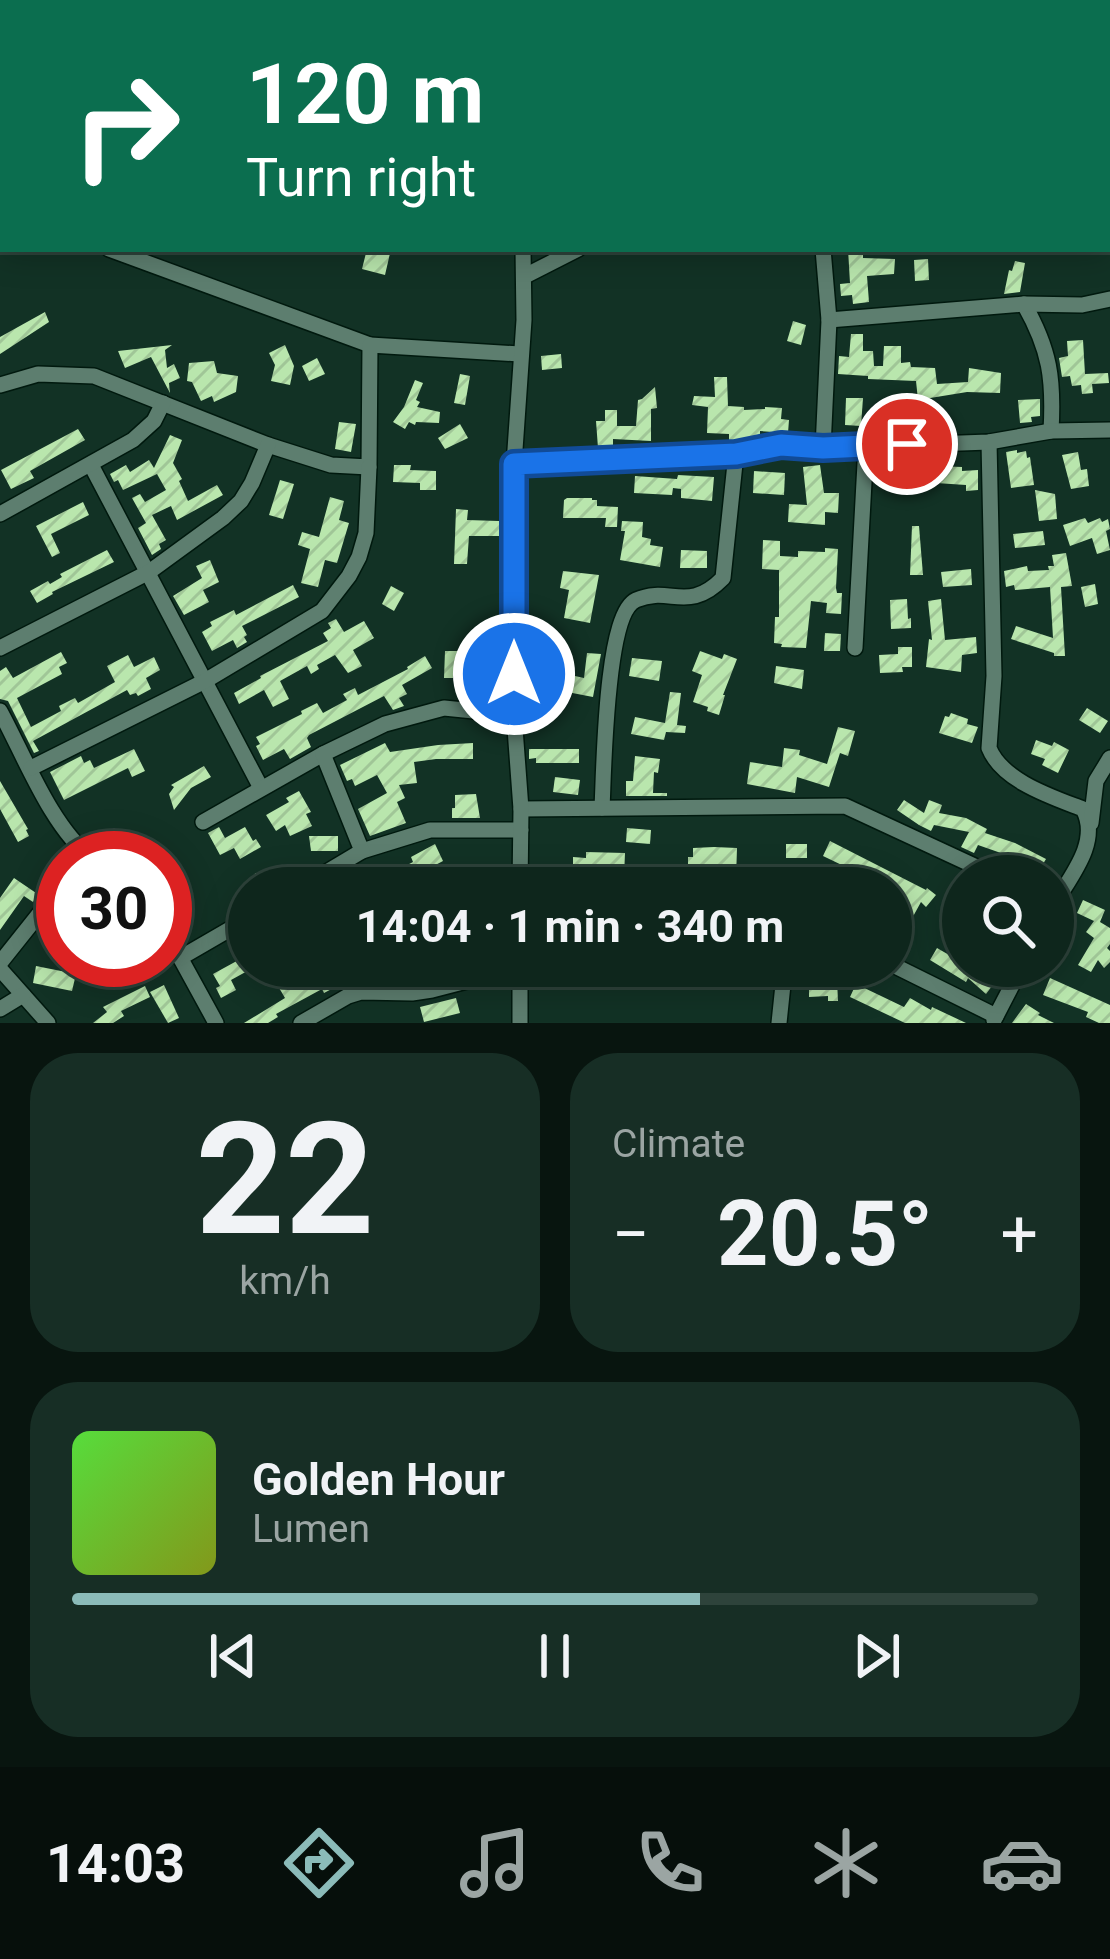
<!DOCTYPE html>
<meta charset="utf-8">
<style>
body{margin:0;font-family:Roboto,sans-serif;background:#172e25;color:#f1f3f6;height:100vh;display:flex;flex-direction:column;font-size:45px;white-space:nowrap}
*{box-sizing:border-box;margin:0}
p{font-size:39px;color:#9ba5a3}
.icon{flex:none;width:66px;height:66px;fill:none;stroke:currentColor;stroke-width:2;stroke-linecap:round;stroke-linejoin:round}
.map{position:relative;height:1023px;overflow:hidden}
.sheet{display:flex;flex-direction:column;gap:30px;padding:30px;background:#08150f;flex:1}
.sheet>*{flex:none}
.hud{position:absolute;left:0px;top:0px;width:1110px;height:252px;box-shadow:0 6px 30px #0003,0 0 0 3px #2e433b;background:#0b6e4f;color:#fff;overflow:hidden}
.tools{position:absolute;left:942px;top:855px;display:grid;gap:24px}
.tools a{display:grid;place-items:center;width:132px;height:132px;border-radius:50%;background:#0e261c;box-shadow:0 6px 30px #0003,0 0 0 3px #2e433b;font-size:60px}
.speed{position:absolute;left:36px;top:831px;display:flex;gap:24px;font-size:60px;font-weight:700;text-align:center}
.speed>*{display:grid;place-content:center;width:156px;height:156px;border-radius:50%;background:#0e261c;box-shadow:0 6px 30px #0003,0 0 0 3px #2e433b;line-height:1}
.speed .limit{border:18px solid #d22;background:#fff;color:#111}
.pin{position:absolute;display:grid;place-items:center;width:102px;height:102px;color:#fff;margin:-51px;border:6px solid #fff;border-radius:50%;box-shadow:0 3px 12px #0007}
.me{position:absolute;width:132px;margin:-66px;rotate:0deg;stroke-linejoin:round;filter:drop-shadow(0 0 9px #0008)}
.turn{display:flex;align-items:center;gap:42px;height:252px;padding:0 48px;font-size:54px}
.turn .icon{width:156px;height:156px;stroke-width:2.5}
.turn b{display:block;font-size:84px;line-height:102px}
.big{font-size:90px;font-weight:700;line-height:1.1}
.sheet .card{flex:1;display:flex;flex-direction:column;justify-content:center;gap:18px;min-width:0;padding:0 42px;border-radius:48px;background:#172e25}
.sheet .dial{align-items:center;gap:0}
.dial b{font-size:156px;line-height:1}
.song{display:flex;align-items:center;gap:36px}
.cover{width:144px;height:144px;border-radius:18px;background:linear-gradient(135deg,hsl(110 70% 55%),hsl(70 70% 35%))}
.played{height:12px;border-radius:6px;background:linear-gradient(90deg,#8bbbb9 65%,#2e433b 65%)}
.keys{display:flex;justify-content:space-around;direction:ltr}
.heat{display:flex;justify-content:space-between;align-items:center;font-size:66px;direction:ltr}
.sheet .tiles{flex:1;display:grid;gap:30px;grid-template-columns:1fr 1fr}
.card:last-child{grid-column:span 2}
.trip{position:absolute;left:228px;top:867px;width:684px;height:120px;border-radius:60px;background:#0e261c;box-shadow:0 6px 30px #0003,0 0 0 3px #2e433b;font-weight:700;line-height:120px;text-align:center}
.tabs{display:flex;height:192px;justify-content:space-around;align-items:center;background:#060f0b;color:#9ba5a3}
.tabs .icon{width:84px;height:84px}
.tabs .current{color:#8bbbb9}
.tabs b{font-size:54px;color:#f1f3f6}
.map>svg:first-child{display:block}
</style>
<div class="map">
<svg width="1110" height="1023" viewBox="0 0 1110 1023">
<defs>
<pattern id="building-hatch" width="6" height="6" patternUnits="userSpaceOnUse" patternTransform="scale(3)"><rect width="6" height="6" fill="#b9e6ad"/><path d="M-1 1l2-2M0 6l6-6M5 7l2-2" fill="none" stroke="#a0c697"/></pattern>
</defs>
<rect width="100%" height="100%" fill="#123225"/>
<g fill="url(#building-hatch)">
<path d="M367,249H391L385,275L362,269Z"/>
<path d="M848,249H863V258L895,259L894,274L867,276L869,302L853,304L852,295L841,296L840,284L850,283Z"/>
<path d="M928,259L929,280L915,281L914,260Z"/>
<path d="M1015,261L1025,263L1020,292L1004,294L1009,270L1012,271Z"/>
<path d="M45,312L49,322L0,354V337Z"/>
<path d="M793,321L806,325L801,345L787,341Z"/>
<path d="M851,334H863V351H873L874,366H883L884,346H901V363L910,362L911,367L935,368L937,384L968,382L969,368L1001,373L1000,393L967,392L918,400L916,381L868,379V376L838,374L839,356L849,357Z"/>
<path d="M1083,340L1085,374L1108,373L1109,383L1092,384L1093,393L1082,394L1081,385L1072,386L1070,376L1062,377L1059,358L1068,356L1067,341Z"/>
<path d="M172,345L165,350L167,368L174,364L180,378L169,383L170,393L151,357L125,368L118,351Z"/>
<path d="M285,345L294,366L290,385L271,381L275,365L269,353Z"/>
<path d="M561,354L562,368L542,370L541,356Z"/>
<path d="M317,358L325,374L309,381L302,366Z"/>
<path d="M214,361L217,373L238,376L236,392L214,402L212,396L201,401L192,382L187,381L189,363Z"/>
<path d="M460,374L470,376L465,405L454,403Z"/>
<path d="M714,377H727L728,406L744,407V410L765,409V407L782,408L781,419L789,420L788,433L760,431V437L729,442V434L707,433L708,407L692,405L694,396L715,397Z"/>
<path d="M415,380L423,383L416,400L420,402L417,407L440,412L439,423L416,422L415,425L409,422L405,429L393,422L404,407Z"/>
<path d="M655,387L657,408L651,409V441L613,439V448H598L596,421H605V410H617V426H636L638,400L642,399Z"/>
<path d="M846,398H863L861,426L845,425Z"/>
<path d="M1040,399V416L1031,417L1032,422L1020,423L1018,400Z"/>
<rect x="881" y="407" width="24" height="16"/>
<path d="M339,422L356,424L351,452L335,449Z"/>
<path d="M460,424L468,438L445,449L438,438Z"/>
<path d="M78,429L85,440L30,471L34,478L11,489L1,470Z"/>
<path d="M170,435L182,440L173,463L182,479L179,481L188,501L217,485L223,495L177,520L171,506L152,515L166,540L159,544L161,549L152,555L138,528L146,523L132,498L140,494L145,502L166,490L157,474L123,490L118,480L114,482L110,474L126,465L130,472L149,460L154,468Z"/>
<path d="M1017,450V453L1026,451L1027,458L1030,457L1034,485L1011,488L1006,452Z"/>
<path d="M1078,452L1081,470L1087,469L1089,486L1071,489L1062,455Z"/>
<path d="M394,465H411L410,470L436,471V490H420V483L393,482Z"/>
<path d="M820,465L824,493H839L838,513L825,512V525L788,522L789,504L807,505L803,467Z"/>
<path d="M937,466L962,467V471L978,470V490L966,491V485L936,483Z"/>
<path d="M916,468L917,485L889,486L888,469Z"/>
<path d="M754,471L785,473L784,495L753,493Z"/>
<path d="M678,475L714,477L712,501L681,498V489L673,488L672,495L634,493L635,476L677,479Z"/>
<path d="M280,480L294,484L283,519L269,515Z"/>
<path d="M1035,490L1055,494L1057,519L1039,521Z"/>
<path d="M330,497L344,501L339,520L349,523L337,563L325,560L318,587L301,583L310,549L298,545L302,532L319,537Z"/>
<path d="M567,498H592V500H597V506L618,507L617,527H605L606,518H563L564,500Z"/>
<path d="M83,502L89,515L51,534L60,553L52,557L36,526Z"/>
<path d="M456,509L468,510L467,520L499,521V536H469L467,564H454Z"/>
<path d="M1085,518L1088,523L1100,518L1102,522L1108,519L1110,529L1106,531L1110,550L1097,554L1092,538L1070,546L1063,525Z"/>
<path d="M622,521L643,522L642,537L651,539L650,545L663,547L660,567L620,560L625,531H621Z"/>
<path d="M912,526H919L923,575H910Z"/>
<path d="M1043,531L1045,545L1015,548L1013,534Z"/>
<path d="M763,540L780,541V556L798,557V551L825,552V548L838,549L836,588L837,593H842L841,614L826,613L827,603L811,601L806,648L781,647L782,644L774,643L775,617H779V570L762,569Z"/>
<path d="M107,550L114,562L52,592L53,594L37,603L30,591L48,581L50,584L62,577L60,574Z"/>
<path d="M681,550L707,551V568H680Z"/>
<path d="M1066,553L1072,586L1061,587L1065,656H1054V653L1011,639L1016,626L1053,638L1050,587L1015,590L1014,585L1006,587L1004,571L1027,566L1028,571L1049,570L1048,566H1054L1052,555Z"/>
<path d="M210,560L219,582L203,590L209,602L184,615L173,596L202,578L196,566Z"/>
<path d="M971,569L972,585L943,587L941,572Z"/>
<path d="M563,571L599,575L590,623L564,618L569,590L560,588Z"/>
<path d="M1095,584L1098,604L1085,607L1081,587Z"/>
<path d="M293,585L299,597L242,626L247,635L244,637L247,642L237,648L233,640L212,651L202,632L212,626L210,622L234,610L236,615Z"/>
<path d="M391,586L404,593L394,611L382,604Z"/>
<path d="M907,599L908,619L911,618V628L891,629L890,600Z"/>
<path d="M941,599L945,640L976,637L977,653L962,655L961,672L926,667L929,639L932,640L928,601Z"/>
<path d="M336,619L344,632L364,621L374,638L353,650L362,666L348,673L335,655L317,665L319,669L311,674L307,666L280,681L289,699L273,707L264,690L239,704L234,693L261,678L260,676L328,641L323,633L331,628L328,623Z"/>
<path d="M825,633L841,634L840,651H824Z"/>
<path d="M898,647H912V667H902L903,672L880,673L879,655L898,654Z"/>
<path d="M445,651H465L464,659H474L473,673H453V678H444Z"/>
<path d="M700,651L722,659L724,654L737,659L723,695H725L719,715L707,711L708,707L693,702L702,675L692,671Z"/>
<path d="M61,652L67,663L59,667L62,674L17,698L31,727L61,711L59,706L75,698L78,703L115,682L107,666L128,655L134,667L154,657L160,670L146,678L151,689L138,696L136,693L130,695L127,690L33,741L39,751L34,753L8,701L0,699V671L6,667L13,678Z"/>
<path d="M587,653L601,654L593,697L562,691L566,674L584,678Z"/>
<path d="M425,656L432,668L402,685L407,694L399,698L404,706L393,710L384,696L309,735L307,738L311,747L290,759L284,749L263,760L256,746L260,744L256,737L302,714L301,711L317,703L323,713L347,700L343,694L355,688L358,695L408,669L407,667Z"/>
<path d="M632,658L662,661L659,681L629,676Z"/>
<path d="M776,666L804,670L802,689L774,683Z"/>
<path d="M670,692L681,693L677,725L686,726L685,733L666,732L664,740L631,734L635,717L665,723Z"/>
<path d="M1087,708L1108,721L1100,733L1079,720Z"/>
<path d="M951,713L968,719L967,724L978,727L972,743L939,733L945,716L949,717Z"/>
<path d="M838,727L855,731L848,756L840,753L829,787L797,777L795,793L747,784L750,762L782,767L784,748L800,750L799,755L827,764Z"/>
<path d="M1036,740L1052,746L1054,742L1069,750L1058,773L1042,765L1045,759L1031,754Z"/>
<path d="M385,743L390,752L438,745L473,743V759H436L414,762L417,783L399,785L405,798L397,802L406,823L370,836L358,809L387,793L377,775L355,786L352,779L347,781L340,765Z"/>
<path d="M134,749L145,771L132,777L128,768L64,800L50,772L81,756L84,763L90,760L94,768Z"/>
<path d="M529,749H579V763H536V758L529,759Z"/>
<path d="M635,756L660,759L658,773L654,772L653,793H667V796H626V781H633Z"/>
<path d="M204,766L211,777L191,788L174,810L169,794L174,787L171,785Z"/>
<path d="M555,777L580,780L578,795L553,792Z"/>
<path d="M0,781L28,829L26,830L29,836L18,842L0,809Z"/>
<path d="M299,791L311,812L306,814L312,826L290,836L285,825L276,831L266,815L289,802L286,798Z"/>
<path d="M476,794L480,818H452V808H455V795Z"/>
<path d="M904,800L924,813L929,800L942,805L939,813L966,818L987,829L985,833L1015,843L1046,859L1039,871L1024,861L978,845L974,853L961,847L969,832L934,825L931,831L919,825L897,810Z"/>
<path d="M219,827L225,838L245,827L253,841L256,839L261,847L240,859L234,848L220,855L208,833Z"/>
<path d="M627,828L651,830L650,844L626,842Z"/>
<path d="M123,833L142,848L141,850L150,858H122L110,847Z"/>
<path d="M309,836H338V851H311Z"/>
<path d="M830,841L926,890L927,888L936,895L926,907L921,902L905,931L892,924L905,900L891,893V888H886L887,885L860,871L856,879L845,874L848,868L823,856Z"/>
<path d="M435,844L443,861L426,870L429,875L420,880L418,875L393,888H363L413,862L411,857Z"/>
<rect x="786" y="844" width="21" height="14"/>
<path d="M714,847L737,848L736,879L688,878V857H693V848Z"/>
<path d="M586,852L625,853L624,877H609V888H586V876H573V857L586,858Z"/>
<path d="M255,873H278L277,886L254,885Z"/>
<path d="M14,878L39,895L33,902L24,896L0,930V898Z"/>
<path d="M1083,900L1105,910L1100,922L1110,928V944L1107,948L1110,951V962L1104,968L1098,960L1091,972L1078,965L1094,938L1086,932L1094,921L1077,913Z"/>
<path d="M937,948L963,963V966H994L988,977L995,982L986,994L968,978L966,982L930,960Z"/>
<path d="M244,957L251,969L231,980L236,990L221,998L216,988L220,986L213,974Z"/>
<path d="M36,966L76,974L72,991L33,983Z"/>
<path d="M282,966L295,989L340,966H388L392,976L396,974L398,981L383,980L380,971L362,980L345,982L324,993L322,989L276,1014L278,1017L268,1023H244L285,998L275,981L268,985L263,975Z"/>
<path d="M1050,978L1110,1005V1023H1099L1086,1017L1088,1012L1043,995Z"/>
<path d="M809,980H837L838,1001H828V996L809,997Z"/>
<path d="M856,984L904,1007L910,998L931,1010L932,1007L966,1023H905L850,997Z"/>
<path d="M164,985L179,1018L168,1023L150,992Z"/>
<path d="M145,986L150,997L121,1011L124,1016L113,1023H93L107,1012L103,1007Z"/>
<path d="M456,998L460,1013L424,1022L420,1007Z"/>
<path d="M1026,1004L1040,1013L1038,1015L1054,1023H1012Z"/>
</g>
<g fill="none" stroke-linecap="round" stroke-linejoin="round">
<defs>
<g id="minor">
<path d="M182,0V3"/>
<path d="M447,0L449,3"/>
<path d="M1069,0L1070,3"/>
<path d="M586,3L587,0"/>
<path d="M837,3L838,0"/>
<path d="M1022,3L1027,0"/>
<path d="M1107,70L1110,76"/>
<path d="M0,90L3,89"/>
<path d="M0,232H3"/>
<path d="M109,249L370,345"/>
<path d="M525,276L578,249"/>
<path d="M1024,304C1050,350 1054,379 1051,431"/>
<path d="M829,320L1024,304L1082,305L1110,299"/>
<path d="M0,385L38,374L94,376L268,445L331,465L369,467L370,345L520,354"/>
<path d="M989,442L994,676L989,748C1002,781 1052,797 1083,809C1101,842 1070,877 1053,906"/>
<path d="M823,448L829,320L823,249"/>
<path d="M514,464L736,454L781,445L823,448L989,442L1051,431L1110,430"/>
<path d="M91,465L261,788"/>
<path d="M0,514L133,440L154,421L163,403"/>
<path d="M0,648L149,572L223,518L241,501L252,483L268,445"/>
<path d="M855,648L866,445"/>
<path d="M0,711C24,755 52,829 92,858"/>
<path d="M31,768L205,681L322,611L349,576L359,557L366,533L369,467"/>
<path d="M602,808C604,772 605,614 636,600C670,585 688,614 723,578L736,454"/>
<path d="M521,809L845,806L996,876"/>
<path d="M203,822L323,754"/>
<path d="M1091,823L1096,781L1110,758"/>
<path d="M362,851L430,830H521"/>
<path d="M300,888L362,851L323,754L385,724L444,708L514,715"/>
<path d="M520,888L521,809L514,715V464L524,320L523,249"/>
<path d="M165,930L216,1023"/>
<path d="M180,958L249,918"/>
<path d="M0,963L63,884"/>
<path d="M891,964L996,1016"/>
<path d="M0,969L48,1023"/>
<path d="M0,1009L23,995"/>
<path d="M994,1020L1022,966"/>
<path d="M301,1023L348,996L361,992L412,993L432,990L521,967"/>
<path d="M520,1023V966"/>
<path d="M779,1023L784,975L788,966"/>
</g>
</defs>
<use href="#minor" stroke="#00190e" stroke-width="18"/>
<use href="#minor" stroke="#5d7e6f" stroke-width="15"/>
</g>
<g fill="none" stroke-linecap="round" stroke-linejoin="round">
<defs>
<path id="route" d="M514,674V464L736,454L781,445L823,448L907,444"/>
</defs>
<use href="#route" stroke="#114b97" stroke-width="30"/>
<use href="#route" stroke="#1a73e8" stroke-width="21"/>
</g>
</svg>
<div class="tools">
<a><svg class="icon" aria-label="search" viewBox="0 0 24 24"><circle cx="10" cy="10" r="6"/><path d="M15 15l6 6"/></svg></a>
</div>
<div class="speed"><div class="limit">30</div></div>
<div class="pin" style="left:907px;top:444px;background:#d93025"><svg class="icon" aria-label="arrive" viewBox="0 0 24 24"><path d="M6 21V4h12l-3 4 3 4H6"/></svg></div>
<svg class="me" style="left:514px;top:674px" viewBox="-20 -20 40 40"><circle r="17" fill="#1a73e8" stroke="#fff" stroke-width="3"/><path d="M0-11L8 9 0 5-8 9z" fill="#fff"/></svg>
<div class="trip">14:04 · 1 min · 340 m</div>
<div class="hud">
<div class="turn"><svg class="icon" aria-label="right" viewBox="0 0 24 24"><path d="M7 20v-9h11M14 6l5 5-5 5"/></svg><div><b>120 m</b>Turn right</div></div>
</div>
</div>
<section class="sheet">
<div class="tiles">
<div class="card dial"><b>22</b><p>km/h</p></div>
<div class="card"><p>Climate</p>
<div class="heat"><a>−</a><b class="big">20.5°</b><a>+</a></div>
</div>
<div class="card">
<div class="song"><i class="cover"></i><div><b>Golden Hour</b><p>Lumen</p></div></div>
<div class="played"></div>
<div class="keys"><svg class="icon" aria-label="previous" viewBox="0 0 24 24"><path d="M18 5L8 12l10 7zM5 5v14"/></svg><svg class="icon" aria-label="pause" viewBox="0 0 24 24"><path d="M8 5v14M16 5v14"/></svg><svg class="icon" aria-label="next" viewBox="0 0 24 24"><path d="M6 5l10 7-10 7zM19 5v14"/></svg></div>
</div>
</div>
</section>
<nav class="tabs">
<b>14:03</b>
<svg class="icon current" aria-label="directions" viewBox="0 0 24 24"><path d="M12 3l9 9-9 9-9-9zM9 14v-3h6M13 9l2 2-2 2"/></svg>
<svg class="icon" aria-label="music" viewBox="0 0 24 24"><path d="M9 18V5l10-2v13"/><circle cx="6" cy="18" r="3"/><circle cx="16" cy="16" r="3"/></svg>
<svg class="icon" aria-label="phone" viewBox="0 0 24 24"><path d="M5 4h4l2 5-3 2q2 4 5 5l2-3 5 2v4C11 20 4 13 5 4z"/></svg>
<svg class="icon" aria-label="climate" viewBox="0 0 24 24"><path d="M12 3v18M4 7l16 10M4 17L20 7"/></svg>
<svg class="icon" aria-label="car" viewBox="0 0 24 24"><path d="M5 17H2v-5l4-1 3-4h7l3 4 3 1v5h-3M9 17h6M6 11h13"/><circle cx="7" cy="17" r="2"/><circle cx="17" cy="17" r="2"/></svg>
</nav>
